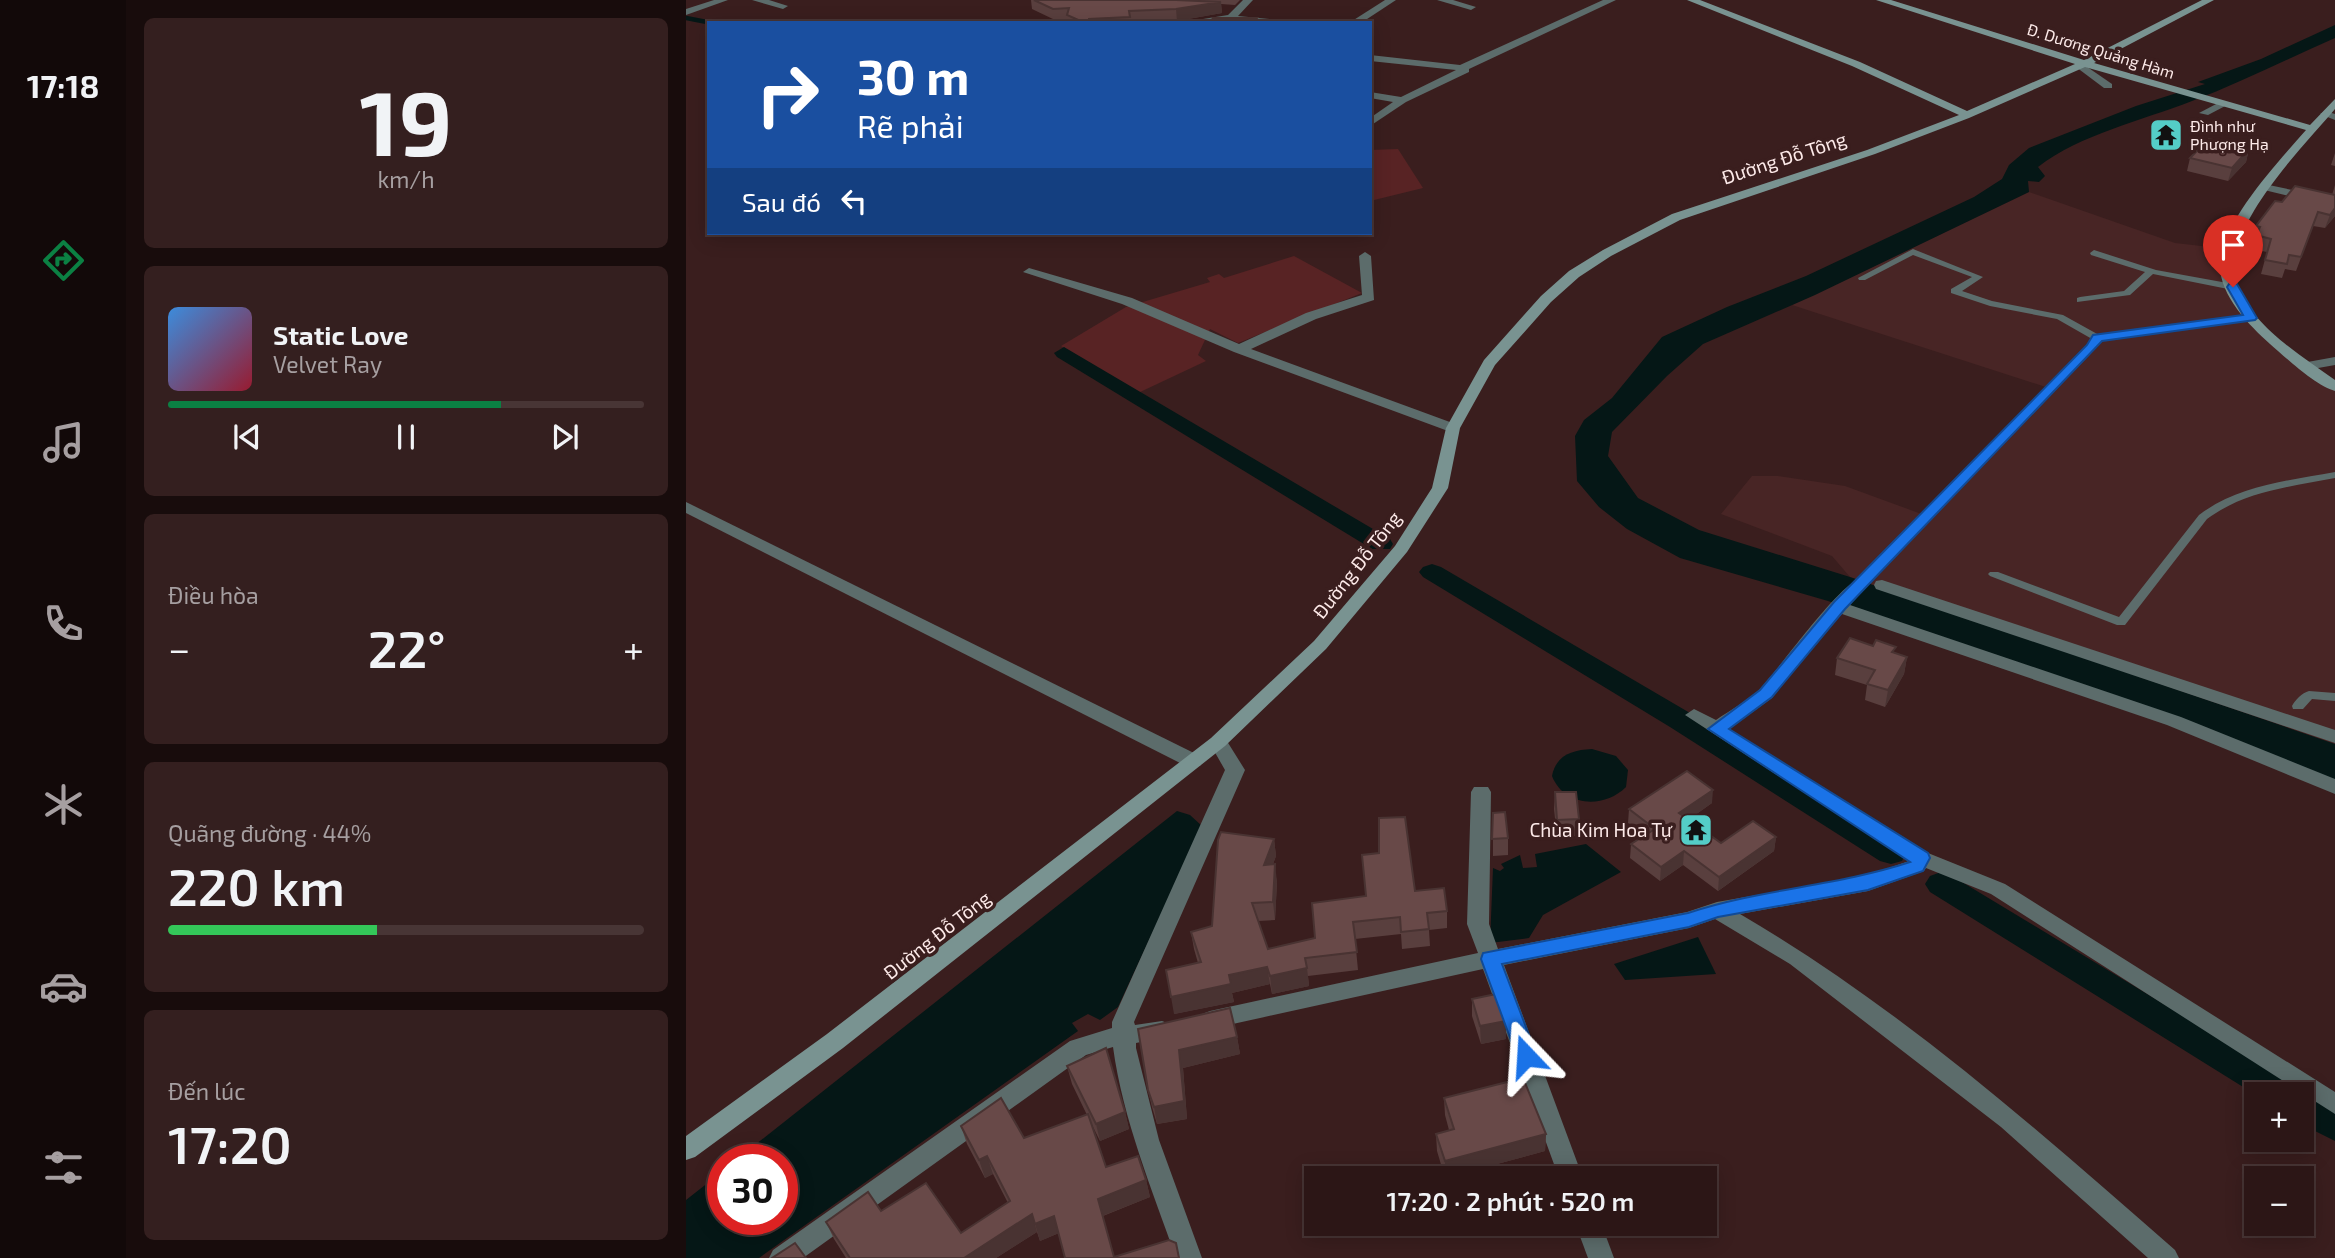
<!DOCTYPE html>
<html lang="vi">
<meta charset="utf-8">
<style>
body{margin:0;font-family:"Exo 2",sans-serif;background:#341f1f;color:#f1f3f6;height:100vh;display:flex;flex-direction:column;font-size:26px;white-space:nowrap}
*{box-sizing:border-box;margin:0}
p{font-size:23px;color:#a69fa1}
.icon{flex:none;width:38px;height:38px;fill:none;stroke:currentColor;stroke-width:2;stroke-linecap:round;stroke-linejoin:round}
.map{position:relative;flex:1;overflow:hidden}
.panel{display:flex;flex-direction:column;gap:18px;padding:18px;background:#180c0c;width:560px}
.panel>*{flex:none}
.banner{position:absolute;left:21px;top:21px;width:665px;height:214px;border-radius:0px;box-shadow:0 4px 18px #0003,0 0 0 2px #483535;background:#1a4fa0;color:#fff;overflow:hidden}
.controls{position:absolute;left:1558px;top:1082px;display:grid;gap:14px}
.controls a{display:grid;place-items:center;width:70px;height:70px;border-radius:0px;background:#2c1616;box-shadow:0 4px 18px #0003,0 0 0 2px #483535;font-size:35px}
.speed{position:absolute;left:21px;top:1144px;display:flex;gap:14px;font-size:35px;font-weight:700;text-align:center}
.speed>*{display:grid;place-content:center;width:91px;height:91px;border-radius:50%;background:#2c1616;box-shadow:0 4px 18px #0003,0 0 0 2px #483535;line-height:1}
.speed .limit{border:10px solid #d22;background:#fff;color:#111}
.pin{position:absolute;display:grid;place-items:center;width:60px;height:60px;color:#fff;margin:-72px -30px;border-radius:50% 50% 50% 0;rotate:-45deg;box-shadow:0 0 7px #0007}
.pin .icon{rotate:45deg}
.me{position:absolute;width:77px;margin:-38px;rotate:340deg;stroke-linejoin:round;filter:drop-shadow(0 0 5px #0008)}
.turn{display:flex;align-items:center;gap:24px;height:147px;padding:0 35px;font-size:32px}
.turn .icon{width:91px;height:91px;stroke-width:2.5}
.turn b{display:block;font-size:49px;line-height:60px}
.then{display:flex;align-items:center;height:66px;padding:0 35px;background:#0003;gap:14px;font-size:26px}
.big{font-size:52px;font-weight:600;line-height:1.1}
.panel .widget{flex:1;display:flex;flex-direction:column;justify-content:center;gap:10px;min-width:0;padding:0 24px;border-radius:10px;background:#341f1f}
.panel .dial{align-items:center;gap:0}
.dial b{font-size:91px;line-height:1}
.song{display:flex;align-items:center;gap:21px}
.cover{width:84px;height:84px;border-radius:10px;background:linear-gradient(135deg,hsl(210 70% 55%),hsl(350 70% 35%))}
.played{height:7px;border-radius:4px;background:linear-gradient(90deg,#0b8043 70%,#483535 70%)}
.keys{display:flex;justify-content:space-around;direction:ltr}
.heat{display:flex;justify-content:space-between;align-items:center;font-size:38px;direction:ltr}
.charge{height:10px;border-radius:5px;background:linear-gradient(90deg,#34c759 44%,#483535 0)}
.trip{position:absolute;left:618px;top:1166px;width:413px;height:70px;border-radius:0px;background:#2c1616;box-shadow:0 4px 18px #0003,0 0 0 2px #483535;font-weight:600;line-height:70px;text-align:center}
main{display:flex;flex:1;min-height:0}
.menu{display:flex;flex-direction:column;width:126px;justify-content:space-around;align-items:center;background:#120909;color:#a69fa1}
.menu .icon{width:49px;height:49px}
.menu .current{color:#0b8043}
.menu b{font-size:32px;color:#f1f3f6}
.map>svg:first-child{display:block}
</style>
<main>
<nav class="menu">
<b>17:18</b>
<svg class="icon current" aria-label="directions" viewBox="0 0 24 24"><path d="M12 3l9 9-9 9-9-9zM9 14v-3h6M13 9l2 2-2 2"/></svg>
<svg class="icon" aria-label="music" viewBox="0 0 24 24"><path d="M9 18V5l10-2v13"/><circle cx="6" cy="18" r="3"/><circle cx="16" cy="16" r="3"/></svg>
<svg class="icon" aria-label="phone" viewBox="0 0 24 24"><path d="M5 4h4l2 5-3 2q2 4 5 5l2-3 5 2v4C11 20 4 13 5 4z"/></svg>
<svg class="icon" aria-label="climate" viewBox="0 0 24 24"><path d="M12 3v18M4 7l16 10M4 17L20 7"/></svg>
<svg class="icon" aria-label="car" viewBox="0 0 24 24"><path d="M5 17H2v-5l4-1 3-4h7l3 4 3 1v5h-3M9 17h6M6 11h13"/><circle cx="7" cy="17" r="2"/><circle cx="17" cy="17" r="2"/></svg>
<svg class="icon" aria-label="filters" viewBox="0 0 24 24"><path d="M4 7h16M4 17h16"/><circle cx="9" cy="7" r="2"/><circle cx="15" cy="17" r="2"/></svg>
</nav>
<section class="panel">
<div class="widget dial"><b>19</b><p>km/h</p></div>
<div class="widget">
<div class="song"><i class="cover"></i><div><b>Static Love</b><p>Velvet Ray</p></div></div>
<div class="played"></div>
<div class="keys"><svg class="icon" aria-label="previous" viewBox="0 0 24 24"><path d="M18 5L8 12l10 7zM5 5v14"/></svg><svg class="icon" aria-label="pause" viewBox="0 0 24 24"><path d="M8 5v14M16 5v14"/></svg><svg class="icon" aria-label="next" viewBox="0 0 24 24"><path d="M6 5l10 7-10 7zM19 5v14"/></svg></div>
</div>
<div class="widget"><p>Điều hòa</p>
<div class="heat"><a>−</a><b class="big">22°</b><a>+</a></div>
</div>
<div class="widget"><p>Quãng đường · 44%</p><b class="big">220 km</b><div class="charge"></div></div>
<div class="widget"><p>Đến lúc</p><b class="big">17:20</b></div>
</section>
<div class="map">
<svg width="1649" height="1258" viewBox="0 0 1649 1258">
<rect width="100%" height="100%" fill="#3a1e1e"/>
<path fill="#482525" d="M1343,192L1489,243L1542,249L1540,258L1565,318L1649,387V744L1443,671L1224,600L1164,577L1146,556L1035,514L1066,476H1092L1159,486L1241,516L1363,388L1106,305Z"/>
<g fill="#582324">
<path d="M712,149L737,188L684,201V150Z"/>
<path d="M608,256L676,293L552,343L524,329L512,355L520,361L452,393L375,346L440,307L524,282L521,278L533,274L538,278Z"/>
</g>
<g fill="#051716">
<path d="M1649,25V38C1601,59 1554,83 1506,101C1455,121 1395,134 1352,167L1359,176L1353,182L1342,181L1343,192L1129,295L1017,344L981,376L926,432L922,456L952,498L1013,530L1164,577L1649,744V781L1142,601L994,558L941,529L913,507L891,481L889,436L898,420L926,398L976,337L1041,307L1120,276L1288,197L1316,179L1323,165L1343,148L1450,106L1519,84L1512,82L1575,59Z"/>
<path d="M906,749L930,756L942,770L940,787C918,809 878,807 866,776C870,755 886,750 906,749Z"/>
<path d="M491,811L504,815L516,826L432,1007L414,1020L402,1014L386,1023L392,1031L73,1258H0V1200L37,1171V1220H96V1160H50Z"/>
<path d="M900,844L935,872L857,915L843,938L804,943L807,868L814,871L818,868L815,864L834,855L837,868L851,867L849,854Z"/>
<path d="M1012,937L1030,974L939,980L928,964Z"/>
</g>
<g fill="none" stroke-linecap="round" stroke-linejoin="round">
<path stroke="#051716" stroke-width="4.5" d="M0,18L26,23"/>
<g fill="#051716" fill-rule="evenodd">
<path d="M378,347L704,539L707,544L704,549H686L371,357L368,353Z"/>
<path d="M746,564L755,567L1004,713L1216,845L1220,853L1216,861L1205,864L1194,861L984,727L737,577L733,572L737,567Z"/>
<path d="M1255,872L1266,876L1610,1084L1613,1091L1628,1094L1649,1107V1141L1615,1124V1094L1570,1095L1244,892L1239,884L1244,876Z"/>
</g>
<g fill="#5c6c6b" fill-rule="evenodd">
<path d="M1227,249L1297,277L1276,291L1306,301L1377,315L1413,335L1565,315L1570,318L1565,321L1414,340L1409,349L1181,585L1177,586L1171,582L1173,579L1402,346L1406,339L1371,319L1304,306L1265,293V289L1286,277L1227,255L1179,280H1173L1172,278Z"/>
<path d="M1408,250L1470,270L1547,284L1552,287L1547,290L1467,274L1444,295L1391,302V298L1394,297L1438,291L1459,272L1405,255L1404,253Z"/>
<path d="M1649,472V478C1604,487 1559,491 1521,519L1439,625H1431L1304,576L1302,574L1304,572H1312L1433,617L1513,515C1553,485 1601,481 1649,472Z"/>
<path d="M1623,691L1649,693V701L1626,699L1617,709H1607L1606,706C1609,700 1616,693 1623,691Z"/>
</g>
<g fill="#5c6c6b" fill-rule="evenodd">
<path d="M28,0H42L0,15V9Z"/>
<path d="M66,0H83L102,6L97,9Z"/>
<path d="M557,0H567L552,16L623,23H492L542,15Z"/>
<path d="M699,0H710L675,23H663Z"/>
<path d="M751,0H767L790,7L785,10Z"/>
<path d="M917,0H930L783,69V72L720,102L684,126V118L707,102L684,98V92L715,97L770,70L684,61V55L774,65Z"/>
<path d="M1394,62L1426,84V88H1418L1390,67L1389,65Z"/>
<path d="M1534,102L1543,104L1522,115L1513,113Z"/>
<path d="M1639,111L1649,114V120L1634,114Z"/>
<path d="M1578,184L1649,199V207L1574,189L1572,187Z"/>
<path d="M679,252L685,256L688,300L630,319L565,349L772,425V431H762L548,352L436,304L337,272L343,268L446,298L553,344L620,313L676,295L673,256Z"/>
<path d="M1649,357V365L1621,370L1614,366L1616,363Z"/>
<path d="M0,502L514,756L517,761L514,766H500L0,513Z"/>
<path d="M1177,577L1185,582L1164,605L1495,717L1649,779V794L1481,725L1156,614L1122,651L1086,698L1043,729L1242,853L1319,884L1649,1092V1114L1305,894L1240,868L1238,871L1182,891L1054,914C1212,1006 1352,1130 1489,1250L1493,1258H1462L1315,1127L1104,964L1029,919L1003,928L818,965L897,1178H873L797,969L524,1029L516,1026L513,1020L516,1014L524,1011L792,953L781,924L785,792L788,787H802L805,792L803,924L812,949L1001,912L1031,902L1180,876L1223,861L999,715L1008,709L1030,720C1044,710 1062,701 1074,689C1095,667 1153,583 1177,577Z"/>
<path d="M1196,580L1649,730V743L1190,589L1188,585L1190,581Z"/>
<path d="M532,736L539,738L559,770L448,1022L449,1025L476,1021L484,1024L487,1030L484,1036L450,1043V1048L473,1140L516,1258H490C466,1189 437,1120 427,1047L400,1055L117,1258H83L87,1250L384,1041L426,1028V1022L539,770L523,742Z"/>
<path d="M889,1223H915L928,1258H902Z"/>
</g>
<path fill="#799391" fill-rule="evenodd" d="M1001,0H1014L1174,62L1281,111L1389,64L1190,0H1205L1398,60L1516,0H1528L1408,63L1624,125L1649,99V109C1618,146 1532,231 1551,284C1566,326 1614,355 1649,380V391C1630,386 1600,358 1584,344C1563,325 1533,295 1534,264C1535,222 1593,161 1620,130L1399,67L1283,118L1189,154L994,220L925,256L893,277L865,302L809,365L774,428L762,488L721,552L640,649L539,746L157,1048L9,1157L0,1160V1136L141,1034L525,738L628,641L709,546L746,488L760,428L798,360L855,296L883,271L917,250L986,214L1181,150L1273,115L1166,66Z"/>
</g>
<g fill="#593f3e">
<path d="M345,0H554L549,5L535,4L536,13L491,21L445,23H383L382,20H369L346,9Z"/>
<path d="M1563,149L1560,162L1542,181L1501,171L1504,158Z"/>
<path d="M1649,153V166L1645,165Z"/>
<path d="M1649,185V216L1639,228L1627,226L1610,271L1599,269L1596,278L1575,274L1581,252L1566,249L1568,240L1566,239L1570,226L1596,202L1646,195Z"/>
<path d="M1208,653L1221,657L1218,674L1199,707L1179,700L1181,685L1149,675L1151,658Z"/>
<path d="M869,792L893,819L892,836L871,837L868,809Z"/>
<path d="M1026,803L1002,820L1035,843L1090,837L1088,851L1032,891L997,865L974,881L944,858L945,844L959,835L942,823L943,809Z"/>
<path d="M807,813L822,838V855L807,856Z"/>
<path d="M588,839L590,856L587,864L591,882L589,920L572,921L582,949L629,938L729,891L761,911V928L743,930L744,946L716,949L715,934L669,939L672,970L622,976L623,986L586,994L584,984L546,993L548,1002L488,1014L512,963L508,949L505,932L526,926Z"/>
<path d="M786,999L820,1039L795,1044L786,1016Z"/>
<path d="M452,1029L551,1037L554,1054L497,1068L501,1119L471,1124L466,1107L462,1090Z"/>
<path d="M381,1066L439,1112L443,1129L414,1141L402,1117L420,1167L460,1180L464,1197L417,1216L428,1257L493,1258H379L373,1233L354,1241L351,1232L310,1258H160L148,1239L140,1222L195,1211L275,1233L322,1203L307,1174L299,1178L281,1144L275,1126L338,1138L401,1115L386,1084Z"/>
<path d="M758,1098L860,1134L859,1151L759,1178L751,1151L750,1134L763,1130L759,1115Z"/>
</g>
<g fill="#493332">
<path d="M535,2L536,13L491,21L490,9Z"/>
<path d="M1563,149L1560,162L1542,181L1546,168Z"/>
<path d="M1649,208V216L1639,228L1644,215Z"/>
<path d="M1221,657L1218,674L1199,707L1202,690Z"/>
<path d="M1027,790L1026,803L992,827L993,813Z"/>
<path d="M1090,837L1088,851L1032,891L1033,877Z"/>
<path d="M588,839L590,856L580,882L578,865Z"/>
<path d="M998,851L997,865L974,881L975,867Z"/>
<path d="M589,864L591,882L589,920L587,902Z"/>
<path d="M581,967L584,984L546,993L548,1002L488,1014L485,997L543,975Z"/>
<path d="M621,968L623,986L586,994L584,976Z"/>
<path d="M820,1021V1039L795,1044L794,1026Z"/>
<path d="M551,1037L554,1054L497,1068L501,1119L471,1124L468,1107L493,1050Z"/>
<path d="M439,1112L443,1129L414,1141L410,1124Z"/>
<path d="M860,1134L859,1151L759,1178V1161Z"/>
<path d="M301,1156L307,1174L299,1178L293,1160Z"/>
<path d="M460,1180L464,1197L416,1216L412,1199Z"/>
<path d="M346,1214L351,1232L310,1258H278Z"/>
<path d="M368,1216L373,1233L354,1241L349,1224Z"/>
</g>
<g fill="#684948" stroke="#493332" stroke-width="2">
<path d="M348,0H490L535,2L490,9L443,11L444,17L403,19V23H399L381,15L383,8L367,9Z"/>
<path d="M527,18H571L569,20L595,22L524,23Z"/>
<path d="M1523,139L1563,149L1546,168L1504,158Z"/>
<path d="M1609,186L1649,195V208L1644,215L1632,212L1615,257L1603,255L1601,264L1579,260L1585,239L1570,235L1574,227L1570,226L1589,201L1596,202Z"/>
<path d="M1164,638L1187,646L1190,640L1210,647L1206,652L1221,657L1202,690L1181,684L1189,670L1151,658Z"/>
<path d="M1001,771L1027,790L993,813L1035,843L1067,821L1090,837L1033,877L998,851L975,867L945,844L969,829L943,809Z"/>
<path d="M869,792H890L893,819L871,820Z"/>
<path d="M819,812L822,838L806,839L807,813Z"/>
<path d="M719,817L729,891L758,888L761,911L741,913L743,929L715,932L714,917L667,922L671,952L619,958L621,968L584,976L581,967L543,975L545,984L485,997L480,970L515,962L505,932L526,926L532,840L535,832L588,839L578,865L589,864L587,902L566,903L582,949L629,938L626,903L680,896L676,855L693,853V818Z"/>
<path d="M810,994L820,1021L794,1026L786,999Z"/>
<path d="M544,1008L551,1037L493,1050L498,1101L468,1107L462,1090L452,1029Z"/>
<path d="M420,1048L439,1112L410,1124L381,1066Z"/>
<path d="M837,1078L860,1134L759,1161L750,1134L768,1129L758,1098Z"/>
<path d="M315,1098L338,1138L402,1114L420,1167L452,1156L460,1180L412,1199L428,1257L483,1240L490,1243L493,1258H379L368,1216L349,1224L346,1214L278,1258H164L140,1222L182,1192L195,1211L240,1183L275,1233L324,1201L301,1156L293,1160L275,1126Z"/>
<path d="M109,1243L120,1258H86Z"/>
</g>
<path fill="#1a73e8" stroke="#114b97" stroke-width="2" d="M1543,284H1551L1571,318L1569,320L1416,341L1159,609L1086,697L1043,729L1242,853L1244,858L1237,871L1182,890L1032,917L1003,927L816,964L851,1056L848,1062L840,1065L833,1062L795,959L797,953L1002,913C1074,889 1151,886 1224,862L1022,729L1074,690L1148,602L1401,345L1407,335L1557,315L1541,287Z"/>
<defs>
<symbol id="temple-square" viewBox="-11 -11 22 22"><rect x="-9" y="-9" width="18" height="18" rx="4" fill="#54cdc7" stroke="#3a1e1e"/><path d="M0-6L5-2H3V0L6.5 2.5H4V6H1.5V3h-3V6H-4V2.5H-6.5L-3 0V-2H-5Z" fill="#111"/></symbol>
</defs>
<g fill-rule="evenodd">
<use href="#temple-square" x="1461" y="116" width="38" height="38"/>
<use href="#temple-square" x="991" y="811" width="38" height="38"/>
</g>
<g text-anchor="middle" stroke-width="7" stroke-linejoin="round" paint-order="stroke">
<g font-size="16" fill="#fdeae9" stroke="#3a1e1e">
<text transform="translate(1415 51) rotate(17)" y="6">Đ. Dương Quảng Hàm</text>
</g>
<g font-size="16" fill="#fdeae9" stroke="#3a1e1e" text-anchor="start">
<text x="1504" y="132">Đình như<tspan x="1504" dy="18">Phượng Hạ</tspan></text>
</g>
<g font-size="19" fill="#fdeae9" stroke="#3a1e1e">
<text transform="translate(1098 158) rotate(-18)" y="7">Đường Đỗ Tông</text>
<text transform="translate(671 565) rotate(-52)" y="7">Đường Đỗ Tông</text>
<text transform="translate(251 935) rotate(-38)" y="7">Đường Đỗ Tông</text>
</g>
<g font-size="19" fill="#fdeae9" stroke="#3a1e1e" text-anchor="end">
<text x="986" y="837">Chùa Kim Hoa Tự</text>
</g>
</g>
</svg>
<div class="controls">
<a>+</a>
<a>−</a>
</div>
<div class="speed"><div class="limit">30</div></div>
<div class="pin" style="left:1547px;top:287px;background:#d93025"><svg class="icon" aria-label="arrive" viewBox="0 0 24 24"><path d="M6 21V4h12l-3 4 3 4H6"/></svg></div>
<svg class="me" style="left:840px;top:1056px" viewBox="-20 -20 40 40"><path d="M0-17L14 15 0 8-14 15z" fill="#1a73e8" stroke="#fff" stroke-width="4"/></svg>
<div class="trip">17:20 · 2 phút · 520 m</div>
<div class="banner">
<div class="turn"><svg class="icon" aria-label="right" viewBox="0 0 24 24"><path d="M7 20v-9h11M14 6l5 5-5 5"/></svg><div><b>30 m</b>Rẽ phải</div></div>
<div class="then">Sau đó<svg class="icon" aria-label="left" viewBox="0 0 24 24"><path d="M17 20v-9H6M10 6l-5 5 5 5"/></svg></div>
</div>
</div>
</main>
